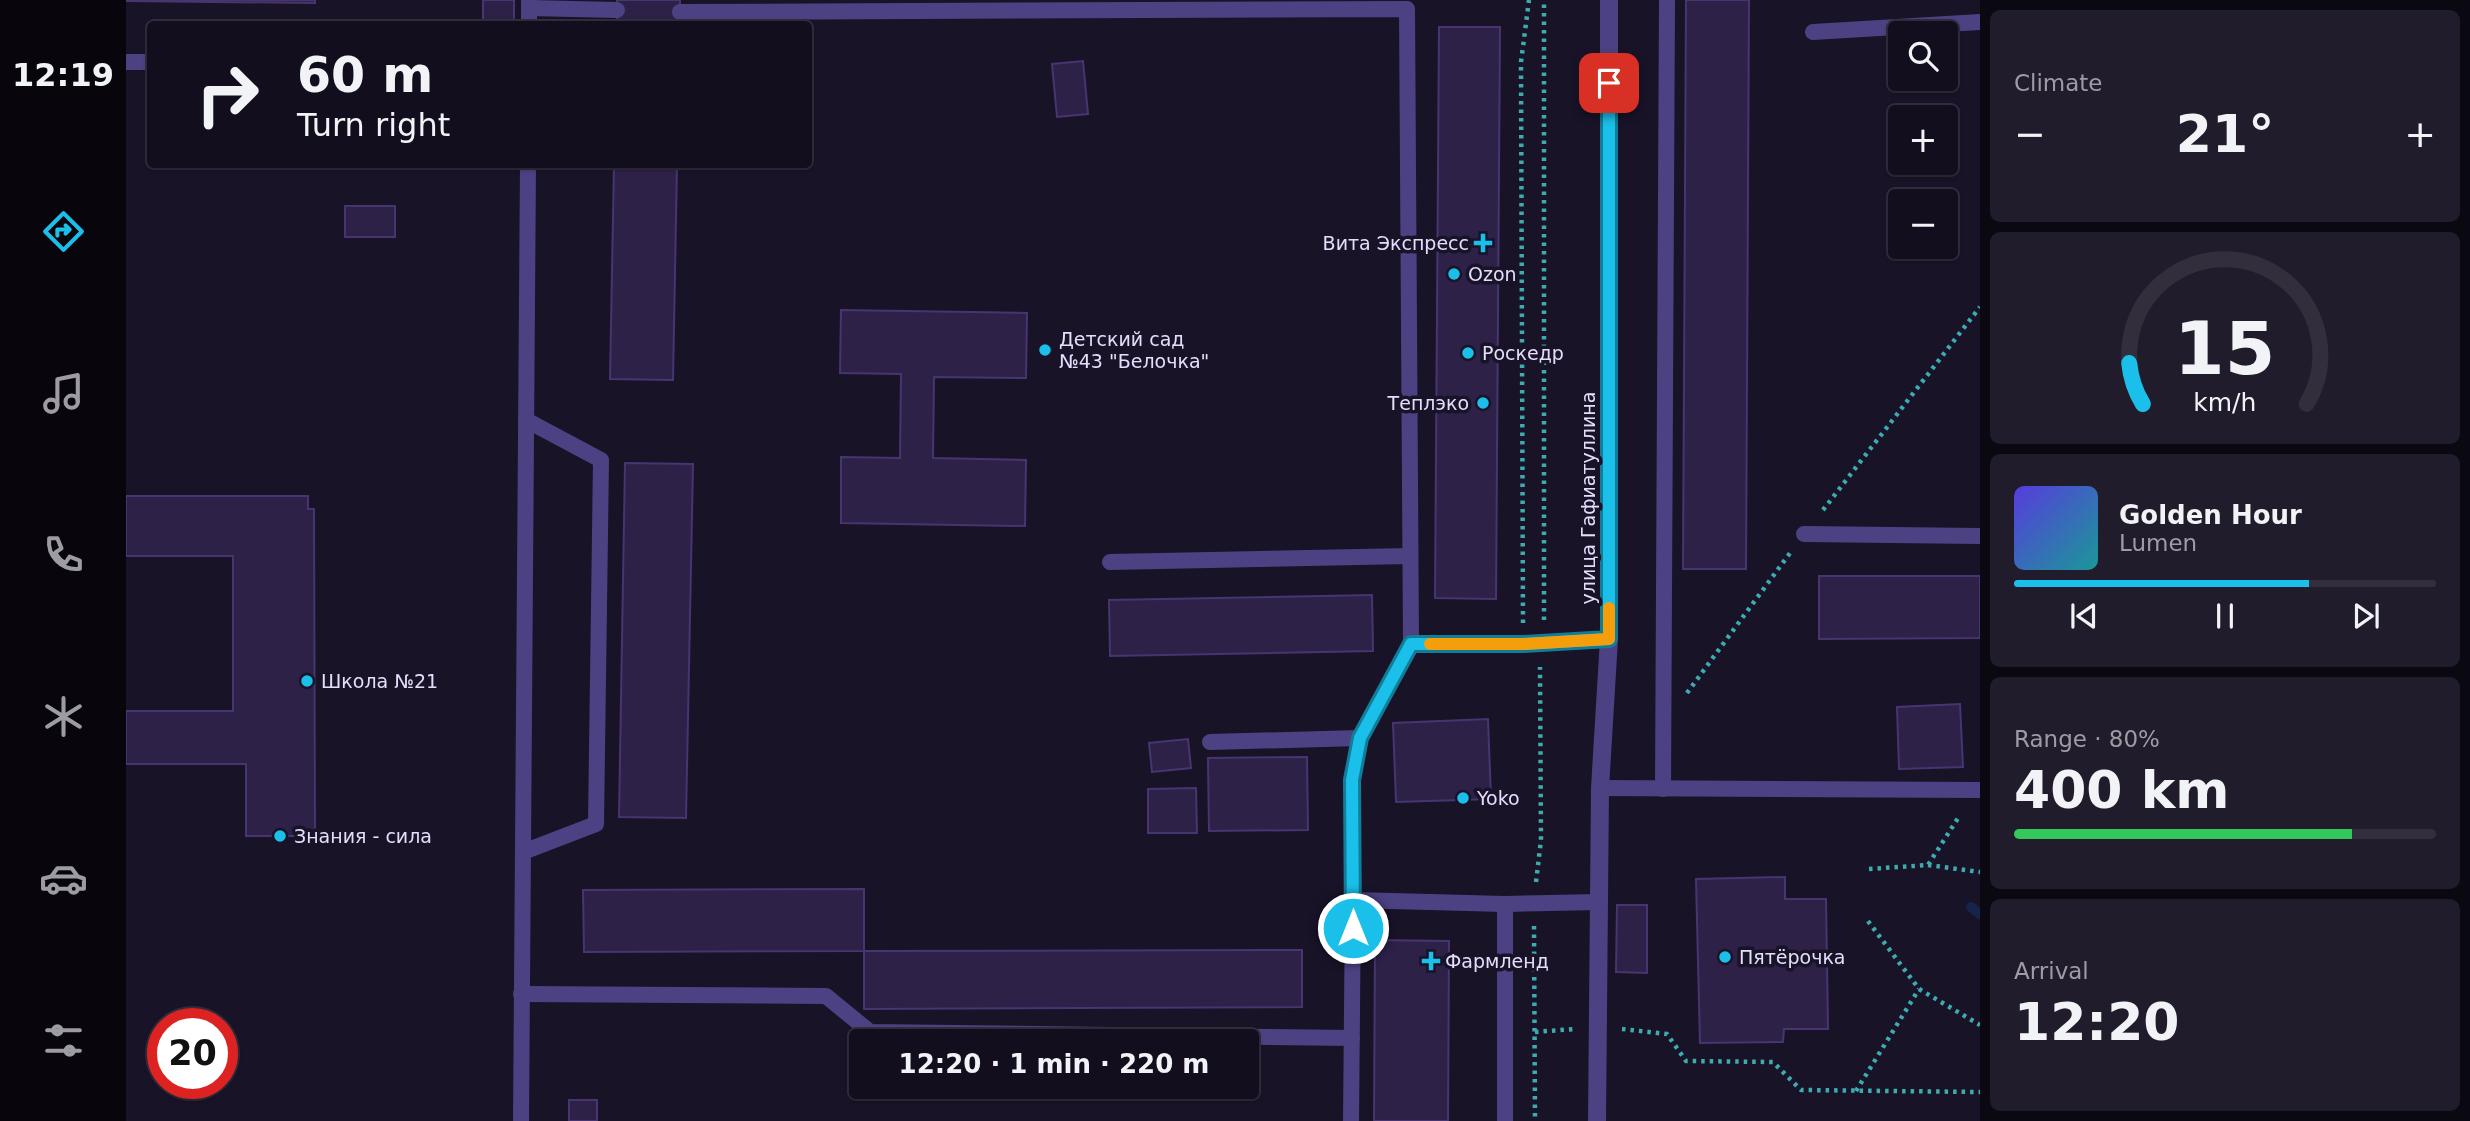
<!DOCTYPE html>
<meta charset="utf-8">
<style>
body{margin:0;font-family:"DejaVu Sans",sans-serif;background:#201c2b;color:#f1f3f6;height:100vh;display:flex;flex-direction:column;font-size:26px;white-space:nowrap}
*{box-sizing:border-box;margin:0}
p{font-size:23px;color:#9d9ca4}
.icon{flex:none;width:38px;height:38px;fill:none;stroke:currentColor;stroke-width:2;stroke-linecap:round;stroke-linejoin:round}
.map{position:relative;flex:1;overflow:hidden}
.sheet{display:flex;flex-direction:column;gap:10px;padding:10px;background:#0a0810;width:490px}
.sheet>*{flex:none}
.hud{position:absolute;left:21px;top:21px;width:665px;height:147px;border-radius:7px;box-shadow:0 2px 5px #0004,0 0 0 2px #322e3c;background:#130e1e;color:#f1f3f6;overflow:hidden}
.controls{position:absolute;left:1762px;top:21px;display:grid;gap:14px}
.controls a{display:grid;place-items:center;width:70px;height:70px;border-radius:7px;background:#130e1e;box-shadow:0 2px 5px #0004,0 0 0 2px #322e3c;font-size:35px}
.speed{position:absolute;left:21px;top:1008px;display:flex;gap:14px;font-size:35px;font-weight:700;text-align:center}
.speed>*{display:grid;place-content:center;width:91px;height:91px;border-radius:50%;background:#130e1e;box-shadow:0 2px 5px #0004,0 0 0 2px #322e3c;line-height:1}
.speed .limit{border:10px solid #d22;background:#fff;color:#111}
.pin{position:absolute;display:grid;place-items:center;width:60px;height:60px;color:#fff;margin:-30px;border-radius:14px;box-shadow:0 4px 10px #0006}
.me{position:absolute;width:77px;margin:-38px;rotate:0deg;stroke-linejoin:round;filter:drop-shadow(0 0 5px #0008)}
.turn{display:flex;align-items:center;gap:24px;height:147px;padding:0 35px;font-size:32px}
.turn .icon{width:91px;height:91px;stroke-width:2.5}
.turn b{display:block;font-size:49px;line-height:60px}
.big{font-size:52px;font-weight:800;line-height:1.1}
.sheet .card{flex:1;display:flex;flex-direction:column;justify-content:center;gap:10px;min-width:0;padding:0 24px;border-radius:10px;background:#201c2b}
.sheet .dial{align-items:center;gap:0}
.dial svg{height:182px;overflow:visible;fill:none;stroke:#322e3c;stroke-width:7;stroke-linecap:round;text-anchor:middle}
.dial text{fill:#f1f3f6;stroke:none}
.song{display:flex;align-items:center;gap:21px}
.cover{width:84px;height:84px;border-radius:10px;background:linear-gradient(135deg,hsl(250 70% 55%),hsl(180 70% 35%))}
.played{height:7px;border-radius:4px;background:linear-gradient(90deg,#1bc0ea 70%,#322e3c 70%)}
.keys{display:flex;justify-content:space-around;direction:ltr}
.heat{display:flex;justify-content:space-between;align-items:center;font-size:38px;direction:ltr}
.charge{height:10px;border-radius:5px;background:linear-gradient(90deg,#34c759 80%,#322e3c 0)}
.trip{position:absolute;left:723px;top:1029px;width:410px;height:70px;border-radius:7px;background:#130e1e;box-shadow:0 2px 5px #0004,0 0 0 2px #322e3c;font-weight:800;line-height:70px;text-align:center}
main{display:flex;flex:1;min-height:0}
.tabs{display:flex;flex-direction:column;width:126px;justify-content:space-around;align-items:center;background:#08060c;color:#9d9ca4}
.tabs .icon{width:49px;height:49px}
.tabs .selected{color:#1bc0ea}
.tabs b{font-size:32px;color:#f1f3f6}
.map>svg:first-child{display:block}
</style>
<main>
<nav class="tabs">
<b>12:19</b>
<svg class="icon selected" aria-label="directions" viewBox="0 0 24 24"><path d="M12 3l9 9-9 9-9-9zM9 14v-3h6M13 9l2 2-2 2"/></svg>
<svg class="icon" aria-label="music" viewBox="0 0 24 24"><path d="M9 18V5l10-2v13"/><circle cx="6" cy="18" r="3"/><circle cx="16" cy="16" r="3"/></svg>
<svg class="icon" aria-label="phone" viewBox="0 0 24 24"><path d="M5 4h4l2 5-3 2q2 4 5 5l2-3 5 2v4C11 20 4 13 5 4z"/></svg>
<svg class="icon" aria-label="climate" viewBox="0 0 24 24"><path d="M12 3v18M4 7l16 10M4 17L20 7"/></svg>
<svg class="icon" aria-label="car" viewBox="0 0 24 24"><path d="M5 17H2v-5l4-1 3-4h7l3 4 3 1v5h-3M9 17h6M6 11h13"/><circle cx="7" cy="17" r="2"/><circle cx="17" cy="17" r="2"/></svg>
<svg class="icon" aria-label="filters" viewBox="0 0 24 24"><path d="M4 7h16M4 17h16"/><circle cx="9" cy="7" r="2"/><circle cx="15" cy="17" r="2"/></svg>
</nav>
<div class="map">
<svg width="1854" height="1121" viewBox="0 0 1854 1121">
<rect width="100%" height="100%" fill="#191328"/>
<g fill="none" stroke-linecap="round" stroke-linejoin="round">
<path stroke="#14244b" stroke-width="10" d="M1845,907L1854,914"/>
</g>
<g fill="#2d2148" stroke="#473571" stroke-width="2">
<path d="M0,0H189V3L0,1Z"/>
<rect x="357" y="0" width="31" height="20"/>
<rect x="491" y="0" width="63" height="24"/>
<path d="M1560,0H1623L1620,569H1557Z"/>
<path d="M1313,27H1374L1370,599L1309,598Z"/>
<path d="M957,61L962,114L931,117L926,64Z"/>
<path d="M488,164H551L547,380L484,379Z"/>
<rect x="219" y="206" width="50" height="31"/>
<path d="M715,310L901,313L900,378L808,377L807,458L900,460L899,526L715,523V457L774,458L775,374L714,373Z"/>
<path d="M499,463L567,464L560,818L493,817Z"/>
<path d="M0,496H182V509H188L189,836H120V764H0V711H107V556H0Z"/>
<path d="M1693,576H1854V638L1693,639Z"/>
<path d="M1246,595L1247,651L984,656L983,600Z"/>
<path d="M1834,704L1837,767L1773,769L1771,707Z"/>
<path d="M1362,719L1365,799L1270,802L1267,723Z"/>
<path d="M1062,739L1065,768L1026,772L1023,743Z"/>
<path d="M1181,757L1182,830L1083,831L1082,758Z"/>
<path d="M1070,788L1071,833H1022V789Z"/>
<path d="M1659,877V899H1700L1702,1029H1658L1657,1042L1574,1043L1570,879Z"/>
<path d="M738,889V951L458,952L457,890Z"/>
<path d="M1491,905H1521V973L1490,972Z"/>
<path d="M1249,940L1323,941L1322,1121H1248Z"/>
<path d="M1176,950V1007L738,1009V951Z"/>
<rect x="443" y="1100" width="28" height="21"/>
</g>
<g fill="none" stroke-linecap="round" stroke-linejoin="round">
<g stroke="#3cacb1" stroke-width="4.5" stroke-dasharray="3.5 5" stroke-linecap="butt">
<path d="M1697,510L1854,307"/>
<path d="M1418,620V0"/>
<path d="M1397,623L1395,62L1403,0"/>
<path d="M1561,693L1664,553"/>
<path d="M1802,865L1854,872"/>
<path d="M1743,869L1802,865L1834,815"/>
<path d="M1410,882L1415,840L1414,667"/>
<path d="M1742,921L1793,989L1854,1025"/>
<path d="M1408,926L1409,1121"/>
<path d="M1496,1029L1541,1034L1560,1061L1647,1062L1675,1090L1854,1092"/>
<path d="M1409,1032L1449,1029"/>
<path d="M1730,1091L1793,989"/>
</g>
<g stroke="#4c4283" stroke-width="16">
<path d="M403,8L491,10"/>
<path d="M554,12L1281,9L1285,644L1234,738L1226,780L1227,900"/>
<path d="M403,24V0"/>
<path d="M1687,32L1854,22"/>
<path d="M0,62H24"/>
<path d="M1678,534L1854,536"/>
<path d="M984,562L1284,556"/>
<path d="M1285,644H1397L1483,639"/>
<path d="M1084,742L1234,738"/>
<path d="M1474,788L1854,790"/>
<path d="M1537,789L1541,0"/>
<path d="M397,852L470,824L475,460L400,420"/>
<path d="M1379,904V1121"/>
<path d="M395,994L700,996L744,1032L1226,1038"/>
<path d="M395,1121L402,164"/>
<path d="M1225,1121L1227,900L1379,904L1473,902"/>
</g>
<path stroke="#4c4283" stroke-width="18" d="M1471,1121L1474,788L1483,639V0"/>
</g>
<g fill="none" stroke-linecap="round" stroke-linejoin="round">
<defs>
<path id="route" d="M1227,928L1226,780L1234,738L1285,644H1397L1483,639V83"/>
</defs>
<use href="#route" stroke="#127d98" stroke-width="18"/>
<use href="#route" stroke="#1bc0ea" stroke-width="12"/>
<path stroke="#f59e0b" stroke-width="12" d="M1304,644H1397L1483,639V608"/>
</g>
<g fill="#1bc0ea" stroke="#191328" stroke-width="2.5">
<path d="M1353.5 232.5h7v7h7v7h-7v7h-7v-7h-7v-7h7z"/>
<circle cx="1328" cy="274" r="7"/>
<circle cx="919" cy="350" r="7"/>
<circle cx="1342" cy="353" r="7"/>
<circle cx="1357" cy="403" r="7"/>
<circle cx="181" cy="681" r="7"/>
<circle cx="1337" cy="798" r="7"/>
<circle cx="154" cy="836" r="7"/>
<circle cx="1599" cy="957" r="7"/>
<path d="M1301.5 950.5h7v7h7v7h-7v7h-7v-7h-7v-7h7z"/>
</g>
<g text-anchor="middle" stroke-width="7" stroke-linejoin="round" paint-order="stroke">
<g font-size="19" fill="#e4ddfc" stroke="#191328" text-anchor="start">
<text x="1343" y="250" text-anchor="end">Вита Экспресс</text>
<text x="1342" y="281">Ozon</text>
<text x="933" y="346">Детский сад<tspan x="933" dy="22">№43 "Белочка"</tspan></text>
<text x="1356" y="360">Роскедр</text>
<text x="1343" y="410" text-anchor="end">Теплэко</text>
<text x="195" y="688">Школа №21</text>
<text x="1351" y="805">Yoko</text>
<text x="168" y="843">Знания - сила</text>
<text x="1613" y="964">Пятёрочка</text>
<text x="1319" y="968">Фармленд</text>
</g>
<g font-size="19" fill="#e4ddfc" stroke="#191328">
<text transform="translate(1462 498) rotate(-90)" y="7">улица Гафиатуллина</text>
</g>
</g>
</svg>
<div class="controls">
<a><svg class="icon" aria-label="search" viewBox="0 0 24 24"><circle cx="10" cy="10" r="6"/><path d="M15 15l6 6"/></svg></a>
<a>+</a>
<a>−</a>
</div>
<div class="speed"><div class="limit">20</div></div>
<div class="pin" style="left:1483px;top:83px;background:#d93025"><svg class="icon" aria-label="arrive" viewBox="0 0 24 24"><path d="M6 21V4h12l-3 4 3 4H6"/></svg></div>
<svg class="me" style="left:1227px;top:928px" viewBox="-20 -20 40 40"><circle r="17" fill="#1bc0ea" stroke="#fff" stroke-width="3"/><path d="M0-11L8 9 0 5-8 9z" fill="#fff"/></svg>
<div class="trip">12:20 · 1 min · 220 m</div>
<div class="hud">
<div class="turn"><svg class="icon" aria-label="right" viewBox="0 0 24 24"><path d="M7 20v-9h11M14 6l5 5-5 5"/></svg><div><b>60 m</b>Turn right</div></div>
</div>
</div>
<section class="sheet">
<div class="card"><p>Climate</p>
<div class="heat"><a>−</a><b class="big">21°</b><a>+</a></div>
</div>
<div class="card dial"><svg viewBox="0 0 100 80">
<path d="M14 69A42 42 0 1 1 86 69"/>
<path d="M14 69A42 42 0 0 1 8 51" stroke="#1bc0ea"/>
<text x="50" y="56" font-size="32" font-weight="700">15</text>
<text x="50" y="72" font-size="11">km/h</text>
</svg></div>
<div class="card">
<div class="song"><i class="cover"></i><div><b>Golden Hour</b><p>Lumen</p></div></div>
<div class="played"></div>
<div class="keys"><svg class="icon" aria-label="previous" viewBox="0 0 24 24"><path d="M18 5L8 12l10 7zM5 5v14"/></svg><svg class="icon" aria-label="pause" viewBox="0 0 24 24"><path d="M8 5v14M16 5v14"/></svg><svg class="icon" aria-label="next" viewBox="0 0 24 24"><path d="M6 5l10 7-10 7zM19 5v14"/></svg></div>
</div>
<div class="card"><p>Range · 80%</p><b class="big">400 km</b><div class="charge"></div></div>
<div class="card"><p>Arrival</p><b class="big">12:20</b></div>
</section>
</main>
